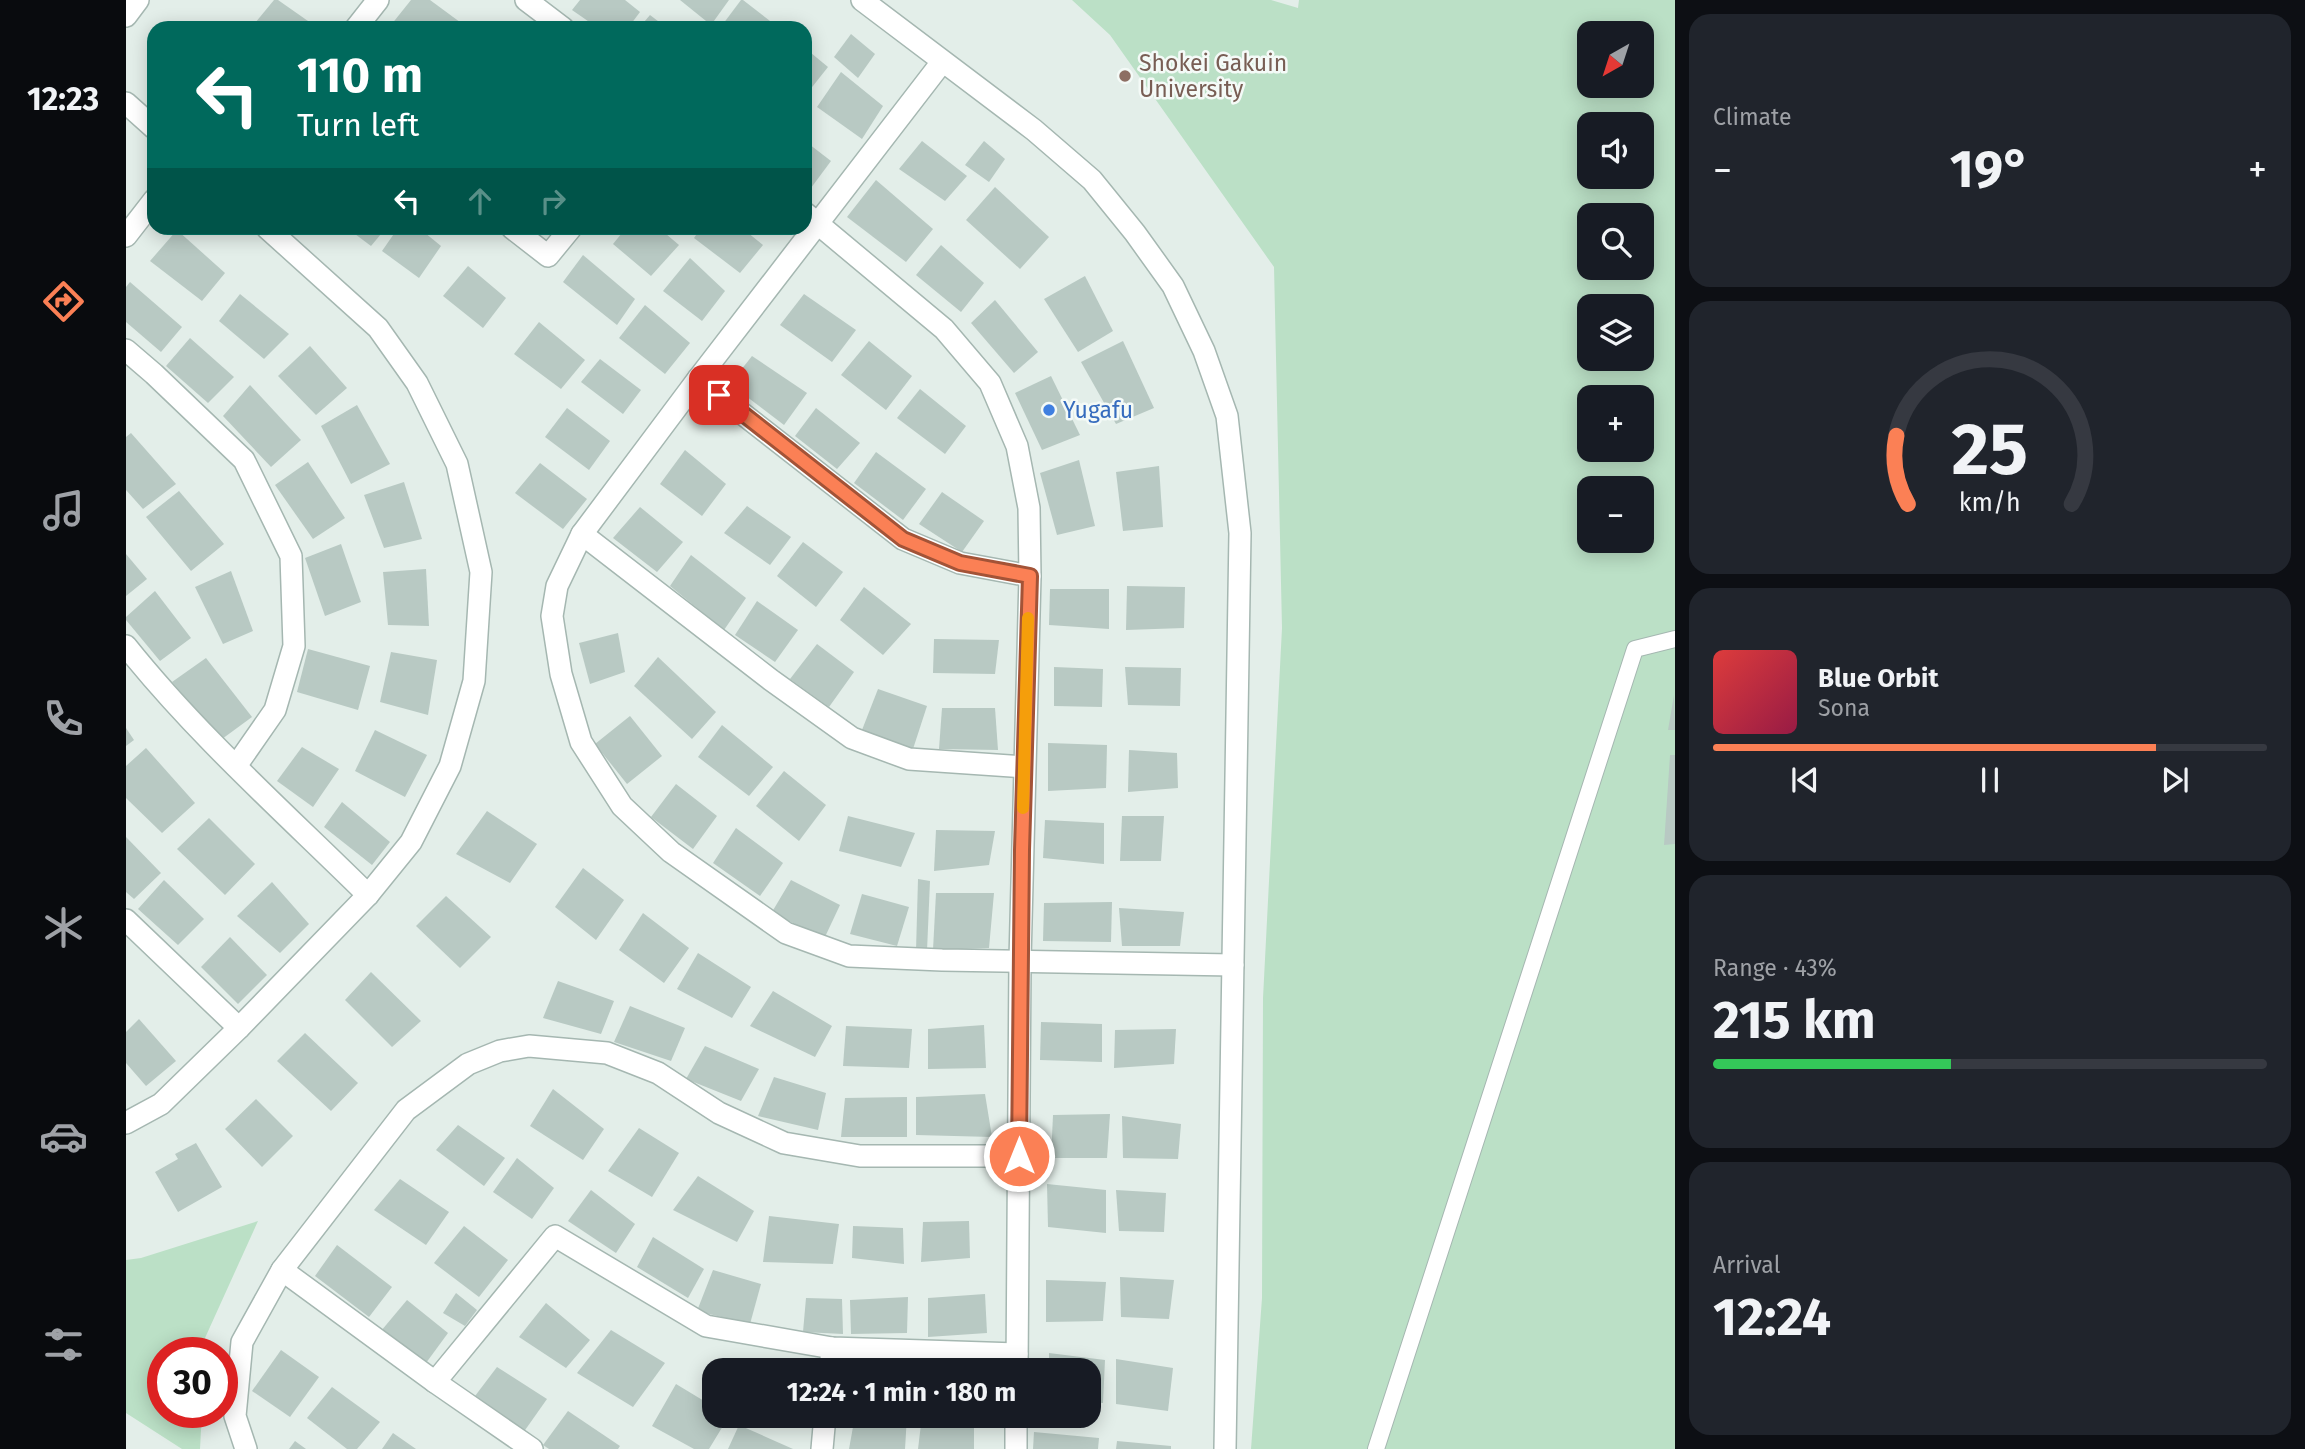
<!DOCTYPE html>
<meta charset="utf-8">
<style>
body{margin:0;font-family:"Fira Sans",sans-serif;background:#20242c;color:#f1f3f6;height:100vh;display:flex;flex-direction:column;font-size:26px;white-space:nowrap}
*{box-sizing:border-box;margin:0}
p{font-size:23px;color:#9ea1a6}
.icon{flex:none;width:38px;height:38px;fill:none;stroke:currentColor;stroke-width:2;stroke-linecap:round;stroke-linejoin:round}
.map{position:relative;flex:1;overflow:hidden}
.sheet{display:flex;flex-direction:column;gap:14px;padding:14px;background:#0d0f14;width:630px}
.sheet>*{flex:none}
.guide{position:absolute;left:21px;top:21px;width:665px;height:214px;border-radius:21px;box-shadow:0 4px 18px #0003;background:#00695c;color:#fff;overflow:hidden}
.needle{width:46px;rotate:219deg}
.fabs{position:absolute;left:1451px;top:21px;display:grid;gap:14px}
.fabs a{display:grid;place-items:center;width:77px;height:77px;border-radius:14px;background:#171b24;box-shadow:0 4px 18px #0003;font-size:35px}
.speed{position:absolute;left:21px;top:1337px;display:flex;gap:14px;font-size:35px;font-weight:700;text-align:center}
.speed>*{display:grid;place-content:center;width:91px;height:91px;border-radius:50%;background:#171b24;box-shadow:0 4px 18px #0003;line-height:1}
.speed .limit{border:10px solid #d22;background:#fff;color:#111}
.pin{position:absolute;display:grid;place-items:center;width:60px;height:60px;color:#fff;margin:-30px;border-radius:14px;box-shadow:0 4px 10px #0006}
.me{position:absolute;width:77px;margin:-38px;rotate:0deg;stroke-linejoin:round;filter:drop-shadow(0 0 5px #0008)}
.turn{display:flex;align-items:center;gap:24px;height:147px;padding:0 35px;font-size:32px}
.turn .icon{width:91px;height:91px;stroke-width:2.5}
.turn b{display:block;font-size:49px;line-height:60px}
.lanes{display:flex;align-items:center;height:66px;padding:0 35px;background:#0003;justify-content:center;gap:35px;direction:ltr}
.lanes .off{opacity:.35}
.big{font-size:52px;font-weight:700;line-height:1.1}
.sheet .card{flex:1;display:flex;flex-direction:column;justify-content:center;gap:10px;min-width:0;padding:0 24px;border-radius:21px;background:#20242c}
.sheet .dial{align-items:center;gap:0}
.dial svg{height:182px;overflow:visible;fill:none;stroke:#363941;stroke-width:7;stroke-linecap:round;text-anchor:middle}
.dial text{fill:#f1f3f6;stroke:none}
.song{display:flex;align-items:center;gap:21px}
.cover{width:84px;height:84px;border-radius:10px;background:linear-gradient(135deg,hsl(0 70% 55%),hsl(340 70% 35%))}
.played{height:7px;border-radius:4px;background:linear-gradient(90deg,#fb8055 80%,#363941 80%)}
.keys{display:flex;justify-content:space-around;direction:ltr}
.heat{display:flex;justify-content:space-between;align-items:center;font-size:38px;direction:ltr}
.charge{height:10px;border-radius:5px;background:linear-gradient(90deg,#34c759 43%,#363941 0)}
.trip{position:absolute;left:576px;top:1358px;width:399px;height:70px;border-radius:21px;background:#171b24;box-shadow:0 4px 18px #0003;font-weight:700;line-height:70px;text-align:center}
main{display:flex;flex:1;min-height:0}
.menu{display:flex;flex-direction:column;width:126px;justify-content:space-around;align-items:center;background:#090b0e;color:#9ea1a6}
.menu .icon{width:49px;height:49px}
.menu .active{color:#fb8055}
.menu b{font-size:32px;color:#f1f3f6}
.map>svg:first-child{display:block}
</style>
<main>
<nav class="menu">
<b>12:23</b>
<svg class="icon active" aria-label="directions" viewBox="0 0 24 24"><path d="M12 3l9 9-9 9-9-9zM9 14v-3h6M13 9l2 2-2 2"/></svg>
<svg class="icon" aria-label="music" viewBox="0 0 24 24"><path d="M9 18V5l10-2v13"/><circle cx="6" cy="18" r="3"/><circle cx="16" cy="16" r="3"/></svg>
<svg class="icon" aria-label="phone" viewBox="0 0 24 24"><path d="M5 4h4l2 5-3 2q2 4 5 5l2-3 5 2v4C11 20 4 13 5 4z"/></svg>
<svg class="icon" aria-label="climate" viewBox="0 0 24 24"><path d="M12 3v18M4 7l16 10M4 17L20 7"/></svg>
<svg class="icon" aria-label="car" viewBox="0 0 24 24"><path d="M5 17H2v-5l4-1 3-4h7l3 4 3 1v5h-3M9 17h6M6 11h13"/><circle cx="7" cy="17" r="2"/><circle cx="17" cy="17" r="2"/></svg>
<svg class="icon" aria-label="filters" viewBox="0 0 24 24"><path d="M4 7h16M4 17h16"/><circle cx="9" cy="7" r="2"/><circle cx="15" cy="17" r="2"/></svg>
</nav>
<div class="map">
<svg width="1549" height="1449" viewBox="0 0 1549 1449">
<rect width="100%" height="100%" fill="#e3eee9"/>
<g fill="#bbe0c6" fill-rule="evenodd">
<path d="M946,0H1145L1172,8L1173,0H1549V1449H1125L1136,1298L1137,998L1156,628L1148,267L984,35ZM1463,33H1516V86H1463ZM1463,124H1516V177H1463ZM1463,215H1516V268H1463ZM1463,306H1516V359H1463ZM1463,397H1516V450H1463ZM1463,488H1516V541H1463Z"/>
<path d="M132,1221L79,1338L78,1353H37V1412H76L74,1449H56L0,1413V1260L15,1258Z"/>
</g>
<g fill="#b8c9c3">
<path d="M148,0H152L192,28H125Z"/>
<path d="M285,0H304L342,28H269L265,25Z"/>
<path d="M454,0H499L514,12L502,28H472L446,10Z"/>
<path d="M554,0H603L585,25Z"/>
<path d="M615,0H617L653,28H594Z"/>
<path d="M524,15L541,28H513Z"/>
<path d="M725,34L749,54L732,78L708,57Z"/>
<path d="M679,48L702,67L679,96Z"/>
<path d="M715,72L757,106L736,139L691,107Z"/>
<path d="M679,141L705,161L679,196Z"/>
<path d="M796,141L841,176L819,201L773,169Z"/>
<path d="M858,141L879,159L863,182L839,165Z"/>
<path d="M750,180L807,229L780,262L721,217Z"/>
<path d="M869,187L923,237L894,269L840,220Z"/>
<path d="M221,228H260L245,246Z"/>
<path d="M272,228H293L315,246L293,278L256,251Z"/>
<path d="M500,228H533L553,245L525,276L487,244Z"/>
<path d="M575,228H616L637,245L614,273L568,238Z"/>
<path d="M51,230L99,273L76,301L24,261Z"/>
<path d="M815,245L858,283L835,312L790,275Z"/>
<path d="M457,255L509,299L491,325L437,282Z"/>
<path d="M564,258L599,291L576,321L537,291Z"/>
<path d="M342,266L380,298L357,328L317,296Z"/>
<path d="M959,276L987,331L952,352L918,299Z"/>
<path d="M4,282L56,327L35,352L0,322V287Z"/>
<path d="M114,294L163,334L138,359L93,321Z"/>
<path d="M678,294L730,330L706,362L654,325Z"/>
<path d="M869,300L912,352L888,373L845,323Z"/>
<path d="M519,305L564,343L539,374L493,338Z"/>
<path d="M413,322L459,360L435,389L388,354Z"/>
<path d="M64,338L108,377L82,403L40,366Z"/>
<path d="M743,341L786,376L760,410L715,375Z"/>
<path d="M997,341L1028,408L990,424L955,362Z"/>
<path d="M184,346L221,388L190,415L152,376Z"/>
<path d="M626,356L681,393L658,425L604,384Z"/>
<path d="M474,359L515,390L497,414L455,382Z"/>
<path d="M925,376L954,435L916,450L889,393Z"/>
<path d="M124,385L175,440L145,467L97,416Z"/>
<path d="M794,389L840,426L819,454L771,418Z"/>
<path d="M231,405L264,464L225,484L195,426Z"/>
<path d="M441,408L484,441L463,470L419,437Z"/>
<path d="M690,408L734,443L711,469L669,436Z"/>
<path d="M5,433L50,484L17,509L0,490V437Z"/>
<path d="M559,450L600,484L576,516L534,484Z"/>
<path d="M750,452L800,489L777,520L728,483Z"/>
<path d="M953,460L969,526L931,535L914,473Z"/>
<path d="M182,462L219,518L187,539L149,485Z"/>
<path d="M414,463L461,499L437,529L389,493Z"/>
<path d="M1033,466L1037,527L997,531L990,472Z"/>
<path d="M278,482L296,539L258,548L238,495Z"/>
<path d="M53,491L98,544L65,571L20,517Z"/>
<path d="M816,492L858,521L836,552L793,524Z"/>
<path d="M621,506L665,537L644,565L598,533Z"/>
<path d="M514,507L557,542L531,572L487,538Z"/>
<path d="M677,542L717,572L690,607L651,576Z"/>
<path d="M215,544L235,602L199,616L179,558Z"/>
<path d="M0,554L21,579L0,596Z"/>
<path d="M565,555L620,598L598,630L544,586Z"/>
<path d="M300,569L303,626L262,625L257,572Z"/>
<path d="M105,571L127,631L97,644L69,587Z"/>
<path d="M1001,586L1059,587L1058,628L1000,630Z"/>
<path d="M738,587L785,624L757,655L714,620Z"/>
<path d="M924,589H983V629L923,625Z"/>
<path d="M29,591L65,638L34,661L0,620V617Z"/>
<path d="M631,601L672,630L649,662L609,635Z"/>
<path d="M492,633L499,672L464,684L453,643Z"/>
<path d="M808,639L873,640L869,674L807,673Z"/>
<path d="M691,644L728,672L703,707L664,679Z"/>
<path d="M182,649L244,666L232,710L171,692Z"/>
<path d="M265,652L311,660L302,715L254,702Z"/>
<path d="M532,657L590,712L566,739L508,686Z"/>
<path d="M80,658L126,717L96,739L46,682Z"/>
<path d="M928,667L977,669L976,707L928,706Z"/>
<path d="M999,667L1055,668L1054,706L1002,705Z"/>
<path d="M752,689L801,706L787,749L736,730Z"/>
<path d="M1548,695L1549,730H1542Z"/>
<path d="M816,708H869L872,750L813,749Z"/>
<path d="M504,716L536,756L501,784L469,744Z"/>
<path d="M596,725L647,767L623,796L572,757Z"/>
<path d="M0,728L8,740L0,746Z"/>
<path d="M249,730L301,755L279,797L229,771Z"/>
<path d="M922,743L981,745L980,788L922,791Z"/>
<path d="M176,747L213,769L187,807L151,781Z"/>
<path d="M20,748L69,803L36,833L0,798V766Z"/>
<path d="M1003,750L1051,753L1052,788L1002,792Z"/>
<path d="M1544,755H1549V844L1538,845Z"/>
<path d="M658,771L700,805L673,841L630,806Z"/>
<path d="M550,784L591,816L567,849L525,817Z"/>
<path d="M216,802L264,842L246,865L198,827Z"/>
<path d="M361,811L411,844L384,883L330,854Z"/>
<path d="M722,816L789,833L775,867L713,851Z"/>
<path d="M996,816H1038L1035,861H994Z"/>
<path d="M83,818L129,864L99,895L51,849Z"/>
<path d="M919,820L978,823V864L917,858Z"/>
<path d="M610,828L657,863L634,896L587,863Z"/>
<path d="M810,830L869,831L863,865L808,871Z"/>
<path d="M0,837L35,873L8,899L0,892Z"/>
<path d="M457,868L498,900L470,940L429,907Z"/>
<path d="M792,879L804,881L801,951H790Z"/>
<path d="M38,880L78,919L52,945L12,909Z"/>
<path d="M665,880L714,905L698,939L646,912Z"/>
<path d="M146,882L183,924L154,953L111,916Z"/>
<path d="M810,893H868L863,948L807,950Z"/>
<path d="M736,894L783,907L771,946L724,934Z"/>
<path d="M320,896L365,937L334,968L290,926Z"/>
<path d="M986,902L985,942L917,941L918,903Z"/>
<path d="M993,908L1058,912L1054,946H996Z"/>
<path d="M517,913L563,948L538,983L493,950Z"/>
<path d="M104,937L141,975L112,1004L75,967Z"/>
<path d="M572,953L625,987L606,1018L551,989Z"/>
<path d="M245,972L295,1021L266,1047L219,1000Z"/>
<path d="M432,981L488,1001L475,1034L417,1018Z"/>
<path d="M647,991L706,1026L689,1057L624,1026Z"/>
<path d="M504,1006L559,1028L545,1061L488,1042Z"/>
<path d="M13,1019L50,1061L20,1086L0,1063V1032Z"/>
<path d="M915,1022L976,1024V1062L914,1060Z"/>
<path d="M858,1025L860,1068L802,1069V1029Z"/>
<path d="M720,1026L786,1029L783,1068L717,1066Z"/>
<path d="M1050,1029L1048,1064L988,1068L989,1030Z"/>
<path d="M179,1033L232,1083L205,1111L151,1061Z"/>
<path d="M579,1046L633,1069L615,1101L560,1079Z"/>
<path d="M648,1077L700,1093L692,1130L632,1116Z"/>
<path d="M427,1089L478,1129L457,1160L404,1126Z"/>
<path d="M859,1094L866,1137L790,1135V1097Z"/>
<path d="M781,1097V1137H715L719,1098Z"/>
<path d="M130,1099L167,1136L136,1167L99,1129Z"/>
<path d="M984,1114L981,1158H925L927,1115Z"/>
<path d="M996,1116L1055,1124L1052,1159L997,1158Z"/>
<path d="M332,1125L379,1158L358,1186L310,1150Z"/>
<path d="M513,1128L553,1153L526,1197L482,1171Z"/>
<path d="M70,1143L96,1187L52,1212L29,1172L52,1159L49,1154Z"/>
<path d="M391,1158L428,1188L406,1219L367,1192Z"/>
<path d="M572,1176L628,1211L611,1242L547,1210Z"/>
<path d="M274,1179L323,1212L300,1245L248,1210Z"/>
<path d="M921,1184L980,1190V1233L922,1227Z"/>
<path d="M465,1190L509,1224L490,1253L442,1221Z"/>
<path d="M990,1190L1040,1193L1038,1232L993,1231Z"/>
<path d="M643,1216L713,1224L707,1264L637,1262Z"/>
<path d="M843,1221L844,1258L795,1262L797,1222Z"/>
<path d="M338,1226L382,1260L353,1297L308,1263Z"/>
<path d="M727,1226L777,1228L778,1264L726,1258Z"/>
<path d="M527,1237L578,1269L562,1298L511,1267Z"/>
<path d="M211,1245L266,1287L243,1317L189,1276Z"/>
<path d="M587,1270L635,1284L624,1324L571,1311Z"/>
<path d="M994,1277L1048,1280L1043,1319L995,1317Z"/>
<path d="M920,1280L980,1282L977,1321L920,1322Z"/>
<path d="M330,1293L351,1310L339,1326L317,1313Z"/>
<path d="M859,1294L861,1333L802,1337V1298Z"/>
<path d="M782,1297L781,1333L725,1334L724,1300Z"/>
<path d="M680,1298L716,1299L717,1334L677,1332Z"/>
<path d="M281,1300L322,1333L300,1363L255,1331Z"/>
<path d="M420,1303L464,1340L440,1368L393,1337Z"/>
<path d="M485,1330L539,1363L507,1407L451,1373Z"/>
<path d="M155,1350L193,1377L164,1417L126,1391Z"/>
<path d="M923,1353L979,1360L977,1403L962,1402V1370H923Z"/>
<path d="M990,1359L1047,1368L1042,1411L990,1404Z"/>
<path d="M596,1360L619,1368L618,1370H591Z"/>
<path d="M371,1367L421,1399L397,1433L346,1400Z"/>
<path d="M550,1384L588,1407V1416H603L583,1449H568L526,1426Z"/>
<path d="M206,1387L254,1422L231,1449H221L181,1418Z"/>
<path d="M442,1411L494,1446L492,1449H423L417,1445Z"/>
<path d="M729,1416H781L779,1449H723Z"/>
<path d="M796,1416H848V1449H792Z"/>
<path d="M613,1425L667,1449H602Z"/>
<path d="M908,1432L973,1438L972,1449H907Z"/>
<path d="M267,1433L290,1449H256Z"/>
<path d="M169,1441L180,1449H163Z"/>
<path d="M991,1441L1045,1446V1449H990Z"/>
</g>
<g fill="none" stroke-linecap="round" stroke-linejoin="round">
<defs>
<path id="service" d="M1250,1449L1509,649L1549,639"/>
<g id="minor">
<path d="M400,0L437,28"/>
<path d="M230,28L252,0"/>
<path d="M816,62L572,379L456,534L431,586L426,616L435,674L455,742L496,806L545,852L660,933L723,956L816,960L1107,965"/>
<path d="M0,103L28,128"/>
<path d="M679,213L818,329L864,383L891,446L903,508L904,576L894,960L891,1370"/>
<path d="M386,228L422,256L445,228"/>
<path d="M0,236L28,200"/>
<path d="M0,350L28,374L118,460L165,556L168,646L149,710L110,766"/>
<path d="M572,379L777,539L834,563L904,576"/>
<path d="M456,534L645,680L726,738L783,759L898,767"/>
<path d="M0,646C72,736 160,814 242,895"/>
<path d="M0,920L113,1028"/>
<path d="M0,1123L35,1104L113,1028L242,895L285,842L324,766L348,681L355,572L331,464L291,383L252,328L141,228"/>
<path d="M156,1270L309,1382"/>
<path d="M704,1370L706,1348"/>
<path d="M120,1449L109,1416L116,1342L156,1270L280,1110L342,1064L374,1051L403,1046L481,1053L532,1073L593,1113L658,1143L734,1156H893"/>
<path d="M406,1449L309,1382L429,1236L580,1326L706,1348L891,1354"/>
<path d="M696,1449L699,1416"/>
<path d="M890,1449V1416"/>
</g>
<g id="tertiary">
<path d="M736,0L908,130L966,180L1009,233L1047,286L1078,351L1101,416L1114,533L1099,1449"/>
<path d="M0,16L12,0"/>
</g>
</defs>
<use href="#service" stroke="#a5b7b1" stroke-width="18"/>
<use href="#minor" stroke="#a5b7b1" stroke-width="24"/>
<use href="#tertiary" stroke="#a5b7b1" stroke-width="24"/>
<use href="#service" stroke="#fff" stroke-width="16"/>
<use href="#minor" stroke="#fff" stroke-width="21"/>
<use href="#tertiary" stroke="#fff" stroke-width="21"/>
</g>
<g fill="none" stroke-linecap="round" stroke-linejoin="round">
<defs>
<path id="route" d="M593,395L777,539L834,563L904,576L896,850L893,1156"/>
</defs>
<use href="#route" stroke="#a35337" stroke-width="18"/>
<use href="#route" stroke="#fb8055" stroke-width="12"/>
<path stroke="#f59e0b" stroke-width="12" d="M897,808L902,618"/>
</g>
<circle fill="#8d6e63" stroke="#f4faf7" stroke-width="2.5" cx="999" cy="76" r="7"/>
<circle fill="#3f7fe0" stroke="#f4faf7" stroke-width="2.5" cx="923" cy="410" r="7"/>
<g text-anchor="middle" stroke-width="5" stroke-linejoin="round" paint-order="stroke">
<g font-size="23" fill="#785e54" stroke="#f4faf7" text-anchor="start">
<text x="1013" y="71">Shokei Gakuin<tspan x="1013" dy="26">University</tspan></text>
</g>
<g font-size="23" fill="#366cbe" stroke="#f4faf7" text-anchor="start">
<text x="937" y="418">Yugafu</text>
</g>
</g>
</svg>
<div class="fabs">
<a><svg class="needle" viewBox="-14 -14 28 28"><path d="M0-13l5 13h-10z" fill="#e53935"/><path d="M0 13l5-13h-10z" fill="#9ea1a6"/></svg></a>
<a><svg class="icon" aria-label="sound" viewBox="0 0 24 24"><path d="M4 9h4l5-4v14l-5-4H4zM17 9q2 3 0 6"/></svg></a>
<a><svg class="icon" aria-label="search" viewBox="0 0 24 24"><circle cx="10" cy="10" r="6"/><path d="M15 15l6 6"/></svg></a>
<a><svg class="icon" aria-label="layers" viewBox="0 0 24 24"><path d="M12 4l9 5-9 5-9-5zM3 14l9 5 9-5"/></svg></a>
<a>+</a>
<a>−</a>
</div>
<div class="speed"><div class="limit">30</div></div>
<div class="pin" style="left:593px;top:395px;background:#d93025"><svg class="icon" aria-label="arrive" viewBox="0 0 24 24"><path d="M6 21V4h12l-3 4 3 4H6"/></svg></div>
<svg class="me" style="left:893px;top:1156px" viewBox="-20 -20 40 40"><circle r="17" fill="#fb8055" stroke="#fff" stroke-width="3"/><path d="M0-11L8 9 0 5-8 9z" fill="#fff"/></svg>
<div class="trip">12:24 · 1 min · 180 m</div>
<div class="guide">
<div class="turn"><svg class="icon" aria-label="left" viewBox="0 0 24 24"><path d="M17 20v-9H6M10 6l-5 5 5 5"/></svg><div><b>110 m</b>Turn left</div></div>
<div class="lanes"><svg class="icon" aria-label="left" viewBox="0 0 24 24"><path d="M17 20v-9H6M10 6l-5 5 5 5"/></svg><svg class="icon off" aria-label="ahead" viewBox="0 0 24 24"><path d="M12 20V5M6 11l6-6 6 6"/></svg><svg class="icon off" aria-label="right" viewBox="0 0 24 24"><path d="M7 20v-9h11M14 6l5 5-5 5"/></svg></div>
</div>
</div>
<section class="sheet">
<div class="card"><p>Climate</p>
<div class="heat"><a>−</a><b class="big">19°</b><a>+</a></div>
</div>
<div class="card dial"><svg viewBox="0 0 100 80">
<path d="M14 69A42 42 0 1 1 86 69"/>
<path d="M14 69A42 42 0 0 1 9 39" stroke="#fb8055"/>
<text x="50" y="56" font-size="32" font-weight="700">25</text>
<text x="50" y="72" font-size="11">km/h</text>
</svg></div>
<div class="card">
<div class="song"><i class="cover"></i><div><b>Blue Orbit</b><p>Sona</p></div></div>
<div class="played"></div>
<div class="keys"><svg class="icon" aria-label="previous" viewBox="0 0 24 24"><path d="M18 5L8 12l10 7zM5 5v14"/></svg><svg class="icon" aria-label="pause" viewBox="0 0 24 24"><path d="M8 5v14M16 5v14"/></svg><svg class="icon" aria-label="next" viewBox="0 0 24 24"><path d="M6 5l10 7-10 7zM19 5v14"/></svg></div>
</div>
<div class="card"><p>Range · 43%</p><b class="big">215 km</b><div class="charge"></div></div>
<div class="card"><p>Arrival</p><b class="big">12:24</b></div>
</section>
</main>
